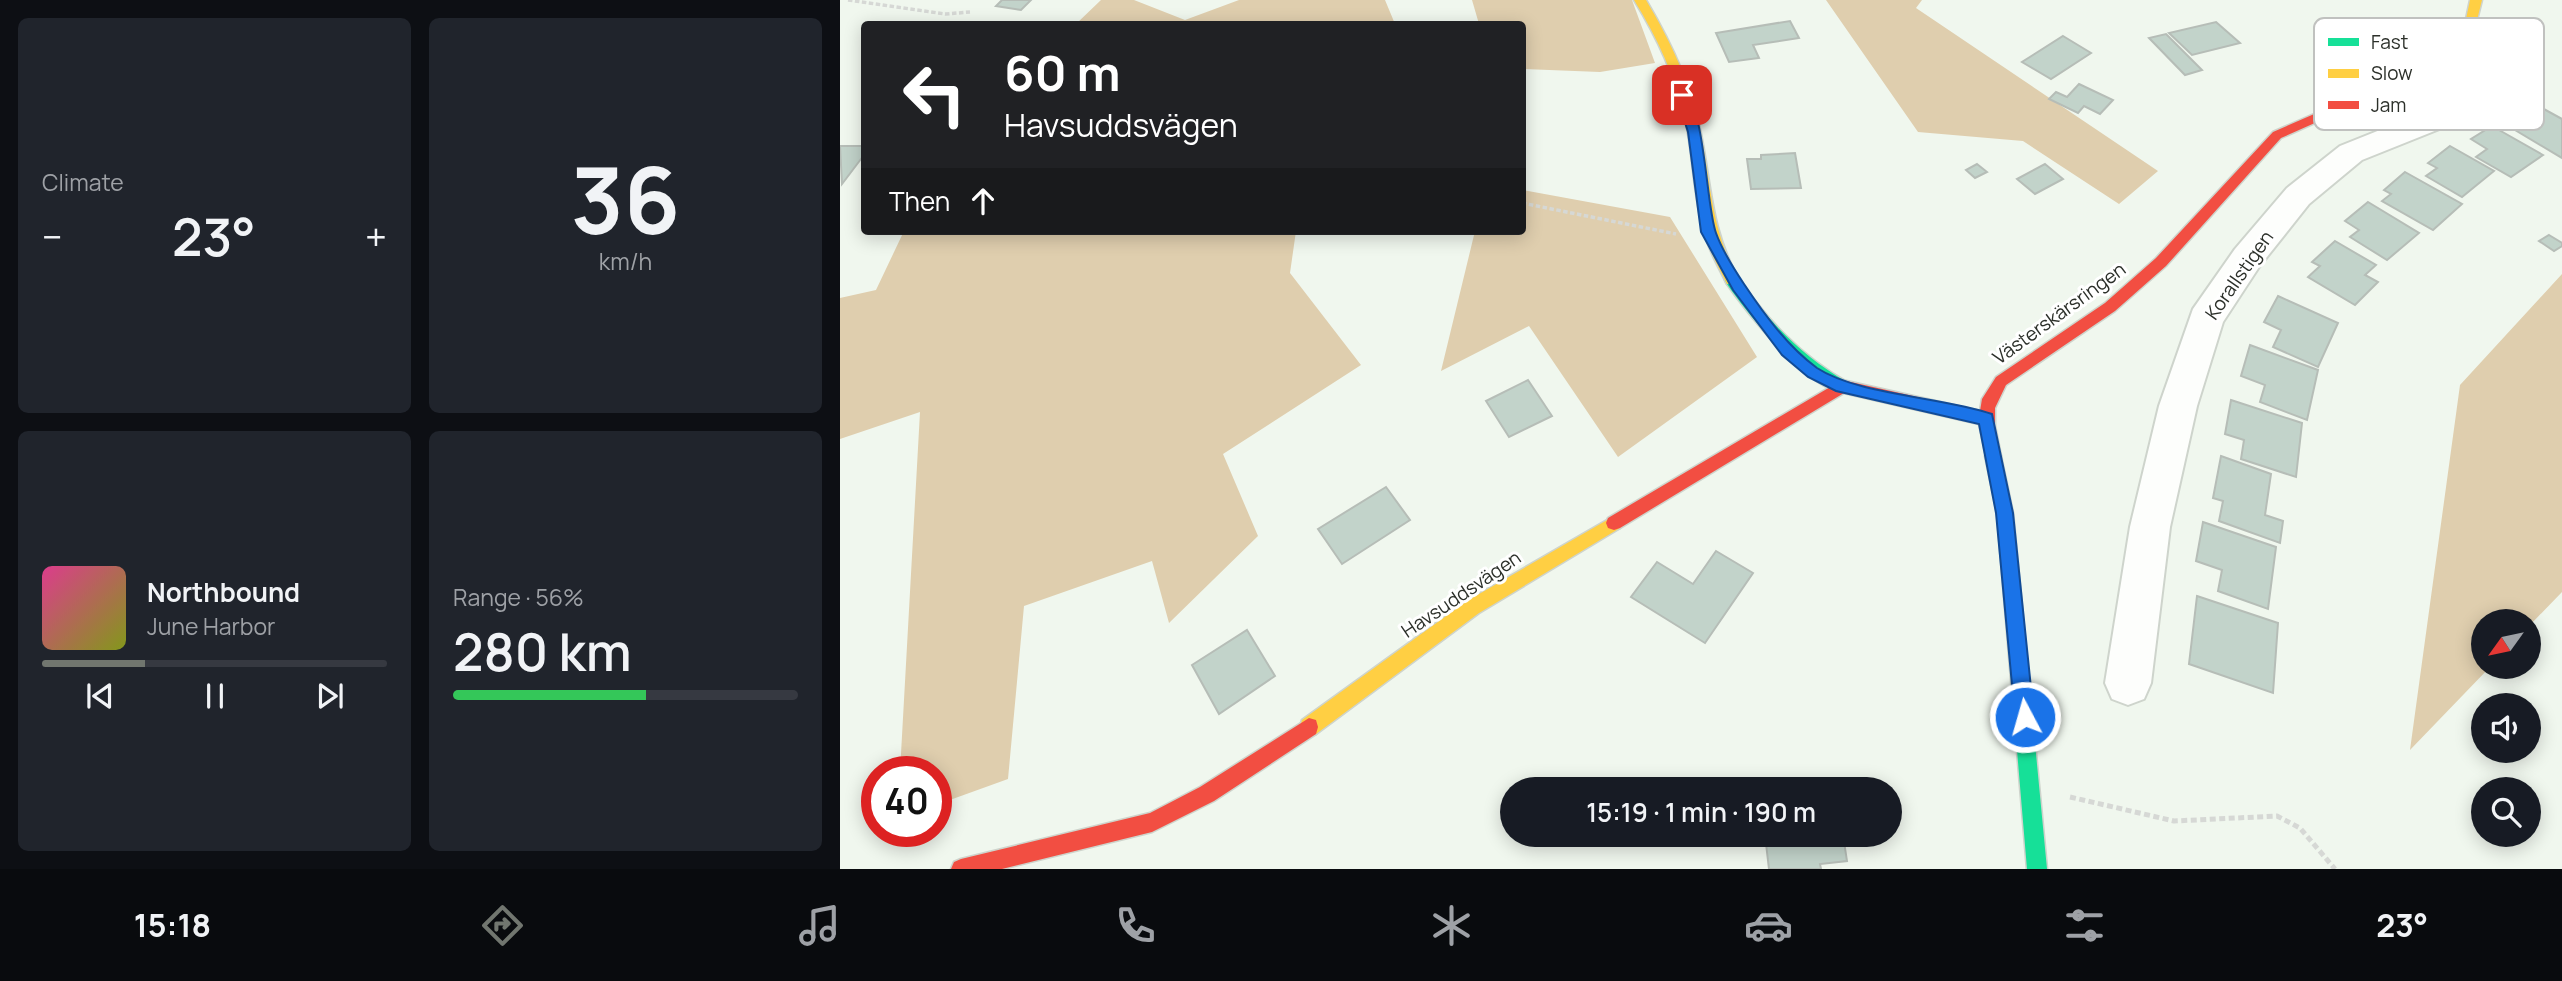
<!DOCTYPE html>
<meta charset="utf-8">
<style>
body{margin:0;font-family:Manrope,sans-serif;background:#20242c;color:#f1f3f6;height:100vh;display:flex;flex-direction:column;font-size:26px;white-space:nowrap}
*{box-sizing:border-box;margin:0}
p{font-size:23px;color:#9ea1a6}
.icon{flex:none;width:38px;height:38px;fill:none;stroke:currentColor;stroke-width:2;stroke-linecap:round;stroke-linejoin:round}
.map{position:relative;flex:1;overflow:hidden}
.side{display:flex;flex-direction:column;gap:18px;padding:18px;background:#0d0f14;width:840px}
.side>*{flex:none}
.banner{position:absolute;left:21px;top:21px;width:665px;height:214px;border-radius:7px;box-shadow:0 4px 18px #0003;background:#202124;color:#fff;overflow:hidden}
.needle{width:46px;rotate:237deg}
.fabs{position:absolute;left:1631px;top:609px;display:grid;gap:14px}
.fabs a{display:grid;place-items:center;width:70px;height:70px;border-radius:50%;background:#171b24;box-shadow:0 4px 18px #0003;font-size:35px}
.speed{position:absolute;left:21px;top:756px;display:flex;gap:14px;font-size:35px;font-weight:700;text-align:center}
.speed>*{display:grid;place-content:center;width:91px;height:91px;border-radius:50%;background:#171b24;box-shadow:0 4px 18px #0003;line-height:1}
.speed .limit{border:10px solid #d22;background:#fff;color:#111}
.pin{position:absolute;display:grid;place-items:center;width:60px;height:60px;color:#fff;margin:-30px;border-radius:14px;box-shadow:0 4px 10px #0006}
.me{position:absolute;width:77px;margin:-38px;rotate:354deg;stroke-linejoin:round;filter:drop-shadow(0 0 5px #0008)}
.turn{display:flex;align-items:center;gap:24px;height:147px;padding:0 28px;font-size:32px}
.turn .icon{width:91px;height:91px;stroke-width:2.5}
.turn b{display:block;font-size:49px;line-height:60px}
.then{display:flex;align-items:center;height:66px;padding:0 28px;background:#0003;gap:14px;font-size:26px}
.big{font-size:52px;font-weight:600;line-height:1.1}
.side .tile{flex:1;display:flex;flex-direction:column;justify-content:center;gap:10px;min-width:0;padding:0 24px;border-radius:10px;background:#20242c}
.side .dial{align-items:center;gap:0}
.dial b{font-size:91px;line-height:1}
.song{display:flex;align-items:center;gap:21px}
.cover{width:84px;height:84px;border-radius:10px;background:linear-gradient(135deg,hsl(330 70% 55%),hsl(70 70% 35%))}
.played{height:7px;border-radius:4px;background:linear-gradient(90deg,#71766f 30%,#363941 30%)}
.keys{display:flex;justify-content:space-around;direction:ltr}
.heat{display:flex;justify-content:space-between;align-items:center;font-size:38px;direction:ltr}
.charge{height:10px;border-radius:5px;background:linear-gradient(90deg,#34c759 56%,#363941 0)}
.side .tiles{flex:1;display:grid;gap:18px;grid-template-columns:repeat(2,1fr)}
.trip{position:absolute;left:660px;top:777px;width:402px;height:70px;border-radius:35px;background:#171b24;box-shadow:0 4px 18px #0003;font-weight:600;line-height:70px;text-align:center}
.menu{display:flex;height:112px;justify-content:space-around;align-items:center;background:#090b0e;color:#9ea1a6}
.menu .icon{width:49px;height:49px}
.menu .on{color:#71766f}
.menu b{font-size:32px;color:#f1f3f6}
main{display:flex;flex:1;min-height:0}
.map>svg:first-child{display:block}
</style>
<main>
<section class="side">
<div class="tiles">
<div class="tile"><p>Climate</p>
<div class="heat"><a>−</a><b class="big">23°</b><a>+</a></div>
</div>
<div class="tile dial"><b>36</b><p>km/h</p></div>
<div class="tile">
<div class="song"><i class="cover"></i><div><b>Northbound</b><p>June Harbor</p></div></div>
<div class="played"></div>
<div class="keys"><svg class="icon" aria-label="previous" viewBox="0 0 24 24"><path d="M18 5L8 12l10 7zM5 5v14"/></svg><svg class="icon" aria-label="pause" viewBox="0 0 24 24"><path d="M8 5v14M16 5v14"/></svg><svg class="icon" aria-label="next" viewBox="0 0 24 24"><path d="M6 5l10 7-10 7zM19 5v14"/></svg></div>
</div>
<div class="tile"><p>Range · 56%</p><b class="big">280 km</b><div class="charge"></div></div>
</div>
</section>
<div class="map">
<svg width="1722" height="869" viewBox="0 0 1722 869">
<rect width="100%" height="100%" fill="#f0f7ee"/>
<g fill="#dfceae">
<path d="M261,0H294L345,20L399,0H545L555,24H236Z"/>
<path d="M632,0H792L815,63L760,72L683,69L682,24H639Z"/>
<path d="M986,0H1082L1076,8L1318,171L1279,204L1183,141L1078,132Z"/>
<path d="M683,190L830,217L917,357L778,457L689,326L601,371L635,231H682Z"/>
<path d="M64,231H456L450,273L521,365L383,454L418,536L329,623L312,561L184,606L168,779L96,805V772H60L80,412L0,439V298L36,290Z"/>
<path d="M1722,274V592L1689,626V621H1643V667H1650L1570,750L1620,385Z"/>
</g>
<g fill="#c2d3ca" stroke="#b6bdb7" stroke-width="2">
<path d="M162,0H191L181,10L156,6Z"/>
<path d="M950,21L959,38L913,45L919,58L889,62L876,33Z"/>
<path d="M1376,22L1400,43L1352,55L1329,33Z"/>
<path d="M1326,34L1362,70L1345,75L1309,38Z"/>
<path d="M1223,36L1251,53L1211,79L1182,62Z"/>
<path d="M1239,84L1273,100L1260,114L1244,106L1238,113L1209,99L1216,92L1227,97Z"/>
<path d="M1702,108L1722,119V158L1660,121L1670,115L1680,121Z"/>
<path d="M1652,126L1703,155L1671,177L1636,157L1647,149L1631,139Z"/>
<path d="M0,146H24V155L2,184Z"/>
<path d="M1610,146L1654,171L1622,197L1586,176L1597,168L1588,163Z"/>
<path d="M955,153L961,188L911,189L907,159H921V155Z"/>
<path d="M1137,164L1147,172L1135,178L1126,170Z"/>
<path d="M1205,164L1223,179L1195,194L1177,179Z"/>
<path d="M1565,172L1622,204L1593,230L1542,201L1551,194L1544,190Z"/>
<path d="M1528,202L1579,233L1547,260L1510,237L1519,230L1505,221Z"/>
<path d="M1709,235L1722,243V246L1714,251L1699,241Z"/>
<path d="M1495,241L1536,265L1525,275L1538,282L1515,305L1468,277L1480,266L1472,262Z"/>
<path d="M1438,296L1498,323L1478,367L1433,347L1441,330L1424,322Z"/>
<path d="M1410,345L1478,370L1467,420L1420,402L1425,385L1401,376Z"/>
<path d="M688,380L712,416L669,437L646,401Z"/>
<path d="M1391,400L1462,423L1456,477L1401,459L1404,440L1385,434Z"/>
<path d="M1381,456L1431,474L1425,515L1443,521L1440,543L1379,521L1383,501L1373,498Z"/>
<path d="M546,487L570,520L502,564L478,529Z"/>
<path d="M1363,522L1436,547L1428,609L1378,591L1382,570L1356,561Z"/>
<path d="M876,551L913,573L865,643L791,597L817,562L853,584Z"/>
<path d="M1357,596L1438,623L1433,693L1349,664Z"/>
<path d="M407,630L435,676L379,714L352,665Z"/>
<path d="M925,835H1003L1007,861L980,864L981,869H929Z"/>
</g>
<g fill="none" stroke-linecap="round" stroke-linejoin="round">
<defs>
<path id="street" d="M1626,36C1647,42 1662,60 1674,78L1668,95L1647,110L1522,160L1469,204L1419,267L1383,322L1357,406L1330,527L1311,683L1304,699L1288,705L1272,699L1265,683L1290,527L1319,406L1353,309L1395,249L1447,188L1500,146L1625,96L1644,84V78L1612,45L1616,39Z"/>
<g id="fast">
<path d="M892,275L897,276C927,320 961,356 1007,382L1010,386L1007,390C976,401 903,308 887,284L885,280L887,276Z"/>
<path d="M1153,449L1159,451L1161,456L1173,513L1207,869H1187L1157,513L1145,456L1147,451Z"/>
</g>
<g id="slow">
<path d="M794,0H806C831,42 852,86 861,134C872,190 871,229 899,280L897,284H887C877,265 867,246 862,225C853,190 853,153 845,118C835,76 817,37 794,0Z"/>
<path d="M1630,0H1642L1630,48C1610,59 1550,98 1530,95V89L1559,77L1621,43Z"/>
<path d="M774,516L780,518L782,523L780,528L639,613L476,734L469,736L462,734L460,727L462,720L627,601Z"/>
</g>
<g id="jam">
<path d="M1534,88L1538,89V95L1441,138L1326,266L1275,311L1166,385L1155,408V426L1161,456L1159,461L1153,463L1147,461L1139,424L1004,393L780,528L774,530L768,528L766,523L768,518L1002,380L1140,411L1142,399L1156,377L1265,303L1316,258L1433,132Z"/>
<path d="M469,718L476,720L478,727L476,734L374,801L312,832L162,869H111L114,862L121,859L310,813L360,787Z"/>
</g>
</defs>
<use href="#street" stroke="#ced4cc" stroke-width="4"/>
<use href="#fast" stroke="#ced4cc" stroke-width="3"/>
<use href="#slow" stroke="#ced4cc" stroke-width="3"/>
<use href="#jam" stroke="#ced4cc" stroke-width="3"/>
<g stroke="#d6d8d5" stroke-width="3.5" stroke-dasharray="4.5 2.5" stroke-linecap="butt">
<path d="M8,0L105,14L130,12"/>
<path d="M682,203L836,234"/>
</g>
<path stroke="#d6d8d5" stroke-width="5" stroke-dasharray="6 3.5" stroke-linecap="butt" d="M1230,797L1334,821L1437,816L1460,828L1495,869"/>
<use href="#street" fill="#fdfefc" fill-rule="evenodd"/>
<use href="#fast" fill="#16e098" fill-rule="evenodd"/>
<use href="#slow" fill="#ffcf43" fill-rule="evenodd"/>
<use href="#jam" fill="#f24e42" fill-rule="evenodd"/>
</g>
<path fill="#1a73e8" stroke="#114b97" stroke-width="2" d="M842,91C865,100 866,208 876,233C882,250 894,269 904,284C924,314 948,347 977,368C1018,395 1103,397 1152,414L1173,513L1194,717L1192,724L1185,727L1178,724L1175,717L1156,513L1139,424L996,391L968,377L942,355L893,290L861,232L848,132L836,95Z"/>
<g text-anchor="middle" stroke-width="6" stroke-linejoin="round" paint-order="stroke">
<g font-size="19" fill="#2c302a" stroke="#fff">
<text transform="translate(1399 275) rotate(-55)" y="7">Korallstigen</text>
<text transform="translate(1219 313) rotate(-36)" y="7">Västerskärsringen</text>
<text transform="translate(621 594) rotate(-34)" y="7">Havsuddsvägen</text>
</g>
</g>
<rect x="1474" y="18" width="230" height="112" rx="10" fill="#fff" stroke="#c0c1bf" stroke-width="2"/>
<rect x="1488" y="38" width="31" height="8" fill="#16e098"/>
<rect x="1488" y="69" width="31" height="9" fill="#ffcf43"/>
<rect x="1488" y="101" width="31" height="8" fill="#f24e42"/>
<g font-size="19" fill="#2c302a">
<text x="1531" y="49">Fast</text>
<text x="1531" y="80">Slow</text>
<text x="1531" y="112">Jam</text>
</g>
</svg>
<div class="fabs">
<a><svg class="needle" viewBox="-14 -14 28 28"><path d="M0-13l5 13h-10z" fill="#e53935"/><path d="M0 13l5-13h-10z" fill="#9ea1a6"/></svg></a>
<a><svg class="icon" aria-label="sound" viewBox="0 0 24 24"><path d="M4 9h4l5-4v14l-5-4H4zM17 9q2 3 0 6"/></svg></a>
<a><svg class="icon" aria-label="search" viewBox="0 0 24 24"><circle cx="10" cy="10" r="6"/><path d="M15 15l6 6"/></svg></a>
</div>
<div class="speed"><div class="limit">40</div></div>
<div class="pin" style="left:842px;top:95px;background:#d93025"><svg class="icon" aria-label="arrive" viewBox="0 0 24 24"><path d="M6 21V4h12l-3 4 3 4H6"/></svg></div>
<svg class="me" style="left:1185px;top:717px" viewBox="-20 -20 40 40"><circle r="17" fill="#1a73e8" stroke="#fff" stroke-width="3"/><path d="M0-11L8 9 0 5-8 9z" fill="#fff"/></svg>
<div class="trip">15:19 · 1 min · 190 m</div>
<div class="banner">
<div class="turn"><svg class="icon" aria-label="left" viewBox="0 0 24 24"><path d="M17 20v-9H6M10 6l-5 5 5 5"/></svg><div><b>60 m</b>Havsuddsvägen</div></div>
<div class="then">Then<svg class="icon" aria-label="ahead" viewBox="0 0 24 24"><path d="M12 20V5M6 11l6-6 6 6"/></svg></div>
</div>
</div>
</main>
<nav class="menu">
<b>15:18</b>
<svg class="icon on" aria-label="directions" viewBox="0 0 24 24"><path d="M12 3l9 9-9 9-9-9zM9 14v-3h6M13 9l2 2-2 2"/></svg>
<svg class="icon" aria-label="music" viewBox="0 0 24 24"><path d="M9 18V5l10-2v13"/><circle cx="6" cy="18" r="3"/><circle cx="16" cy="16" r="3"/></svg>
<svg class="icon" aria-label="phone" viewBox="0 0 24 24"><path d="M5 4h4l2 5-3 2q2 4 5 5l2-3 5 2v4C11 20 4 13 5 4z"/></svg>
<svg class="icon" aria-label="climate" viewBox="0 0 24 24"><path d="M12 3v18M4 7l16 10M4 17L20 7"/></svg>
<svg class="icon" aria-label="car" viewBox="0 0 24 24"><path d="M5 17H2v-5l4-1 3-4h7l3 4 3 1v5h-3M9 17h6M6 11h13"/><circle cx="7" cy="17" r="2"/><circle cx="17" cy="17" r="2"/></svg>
<svg class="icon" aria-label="filters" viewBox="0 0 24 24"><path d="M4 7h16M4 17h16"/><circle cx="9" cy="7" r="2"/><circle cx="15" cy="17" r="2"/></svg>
<b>23°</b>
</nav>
